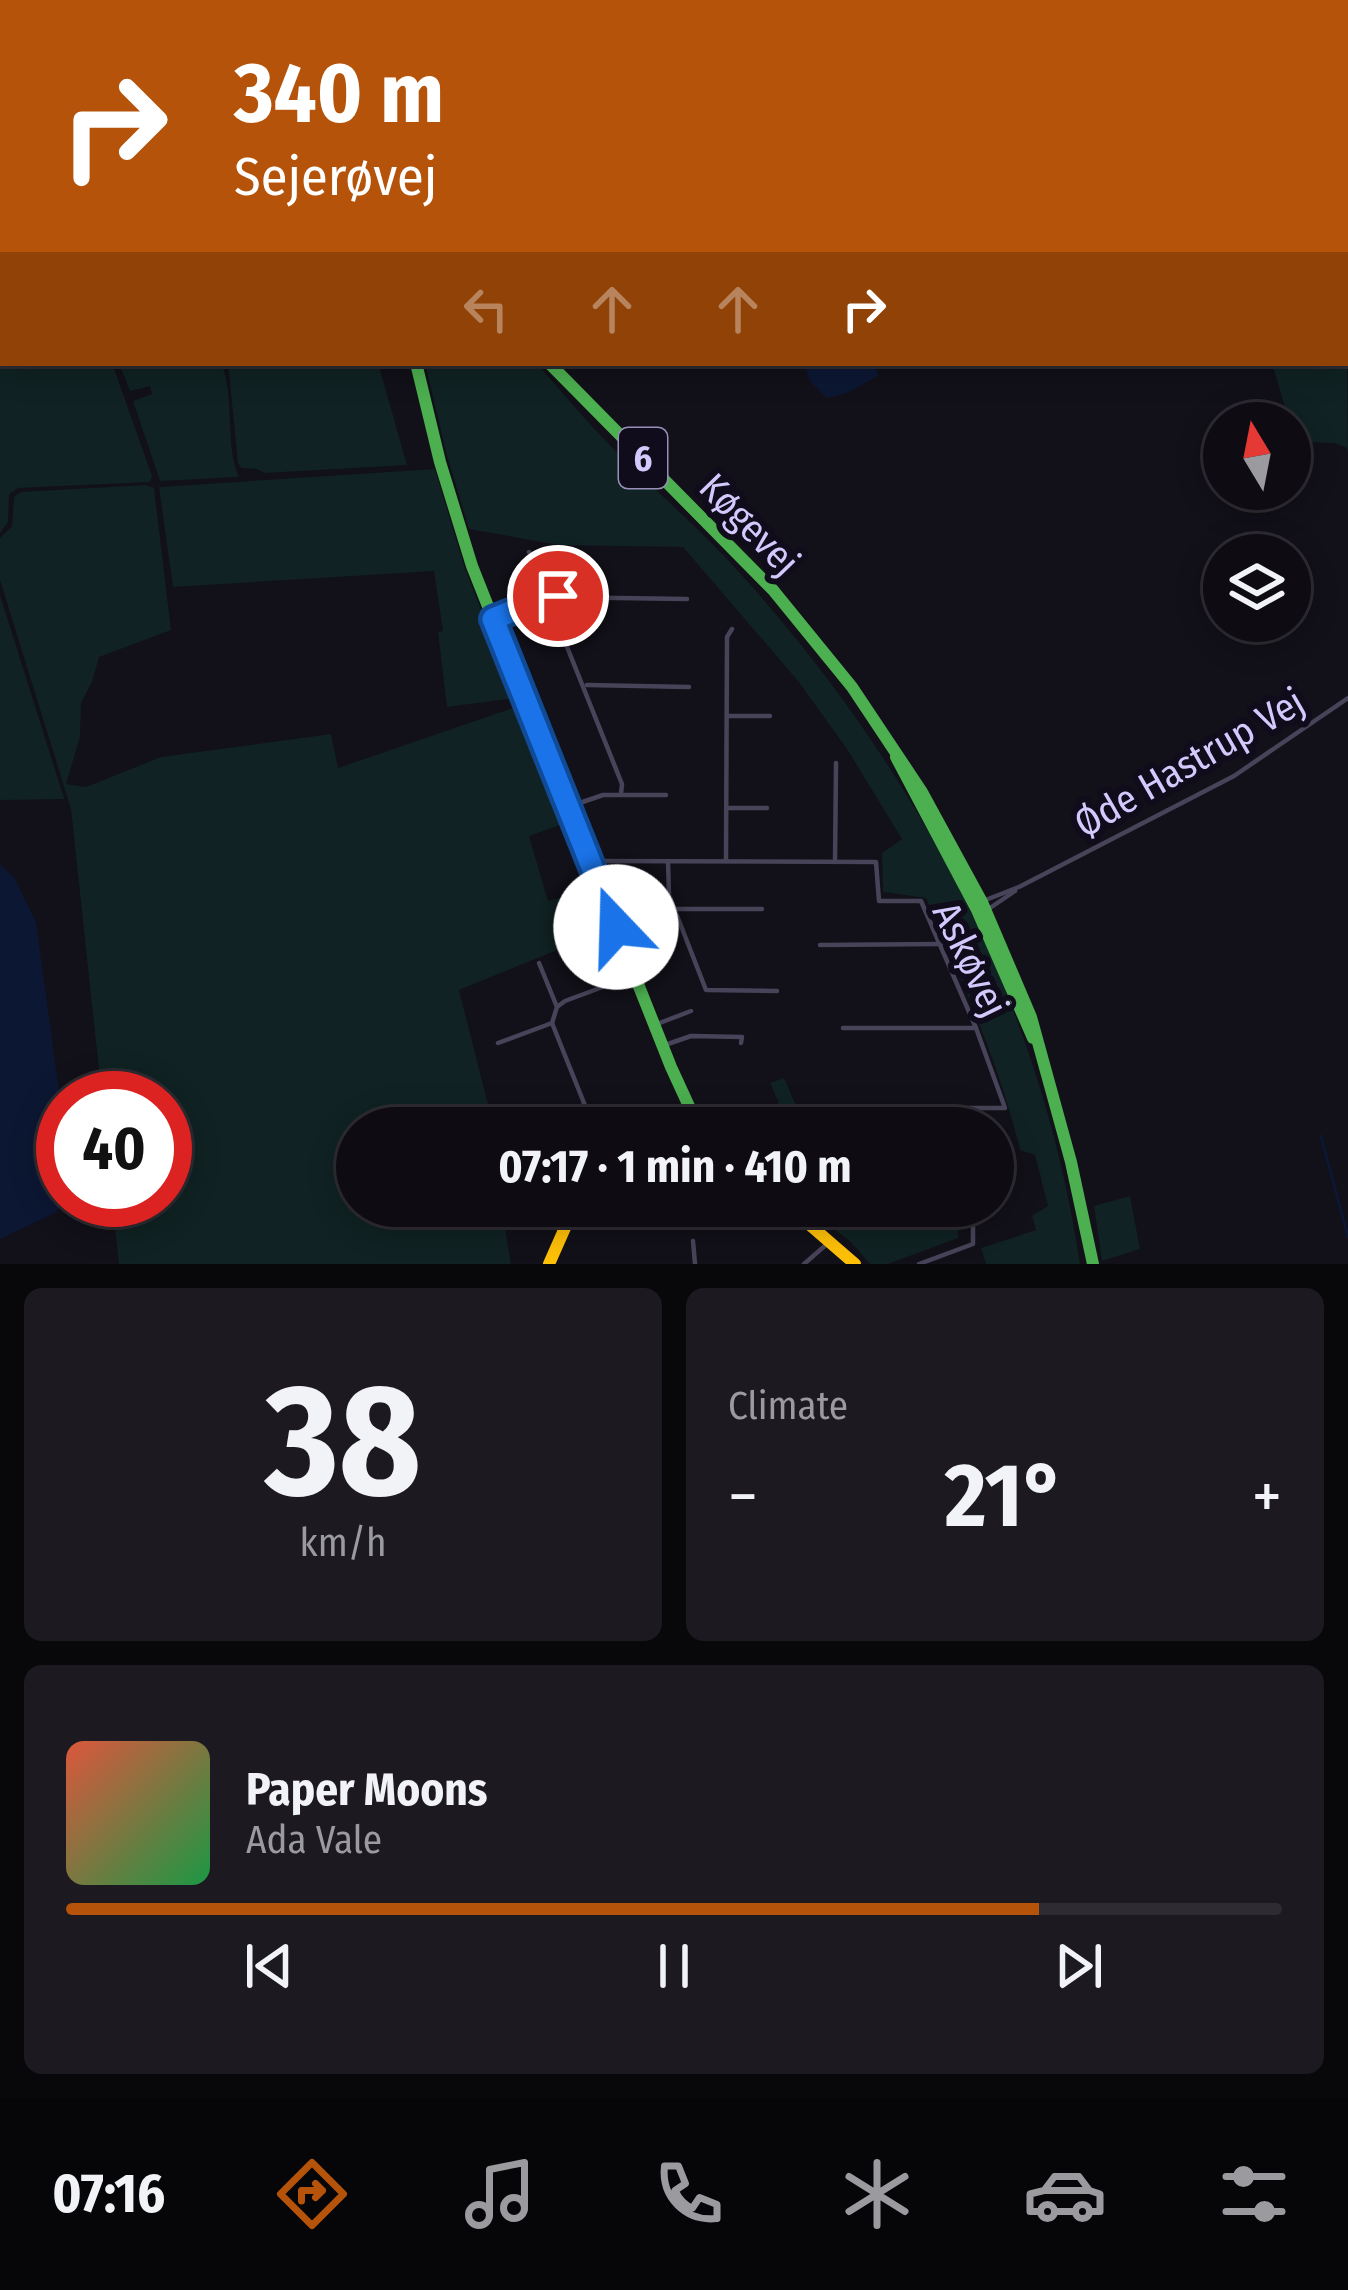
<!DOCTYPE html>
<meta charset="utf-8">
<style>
body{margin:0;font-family:"Fira Sans Condensed",sans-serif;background:#1c1a20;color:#f1f3f6;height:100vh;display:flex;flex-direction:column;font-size:45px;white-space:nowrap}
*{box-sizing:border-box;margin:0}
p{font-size:39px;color:#9b9b9f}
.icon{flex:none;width:66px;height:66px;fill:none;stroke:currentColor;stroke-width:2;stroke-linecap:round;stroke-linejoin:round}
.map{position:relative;height:1264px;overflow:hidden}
.panel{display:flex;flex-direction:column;gap:24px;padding:24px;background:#08070a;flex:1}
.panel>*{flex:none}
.hud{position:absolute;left:0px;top:0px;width:1350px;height:366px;box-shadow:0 6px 30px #0003,0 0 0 3px #2e2c32;background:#b45309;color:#fff;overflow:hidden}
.needle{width:78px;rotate:350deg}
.fabs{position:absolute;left:1203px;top:402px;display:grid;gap:24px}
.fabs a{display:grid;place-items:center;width:108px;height:108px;border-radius:50%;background:#0e0c12;box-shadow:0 6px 30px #0003,0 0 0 3px #2e2c32;font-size:60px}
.speed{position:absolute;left:36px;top:1071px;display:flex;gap:24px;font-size:60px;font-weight:700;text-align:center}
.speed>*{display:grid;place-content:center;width:156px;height:156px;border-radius:50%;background:#0e0c12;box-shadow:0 6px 30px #0003,0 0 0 3px #2e2c32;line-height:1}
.speed .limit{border:18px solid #d22;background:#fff;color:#111}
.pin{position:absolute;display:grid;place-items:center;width:102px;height:102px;color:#fff;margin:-51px;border:6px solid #fff;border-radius:50%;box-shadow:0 3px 12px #0007}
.me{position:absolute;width:132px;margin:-66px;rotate:339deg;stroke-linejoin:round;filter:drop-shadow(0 0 9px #0008)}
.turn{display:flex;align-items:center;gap:42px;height:252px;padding:0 36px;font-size:54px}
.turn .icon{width:156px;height:156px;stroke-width:2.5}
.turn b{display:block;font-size:84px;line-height:102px}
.lanes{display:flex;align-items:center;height:114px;padding:0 36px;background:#0003;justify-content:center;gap:60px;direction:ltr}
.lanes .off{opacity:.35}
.big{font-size:90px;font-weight:700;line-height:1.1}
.panel .card{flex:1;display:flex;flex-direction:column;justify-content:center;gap:18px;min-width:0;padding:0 42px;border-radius:18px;background:#1c1a20}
.panel .dial{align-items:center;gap:0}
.dial b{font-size:156px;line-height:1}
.song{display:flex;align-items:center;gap:36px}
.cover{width:144px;height:144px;border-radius:18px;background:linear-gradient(135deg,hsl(10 70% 55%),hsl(140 70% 35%))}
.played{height:12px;border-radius:6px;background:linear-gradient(90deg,#b45309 80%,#2e2c32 80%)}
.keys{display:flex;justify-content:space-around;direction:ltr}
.heat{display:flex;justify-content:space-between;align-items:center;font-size:66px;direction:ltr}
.panel .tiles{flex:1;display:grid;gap:24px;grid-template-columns:1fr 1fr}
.card:last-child{grid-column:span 2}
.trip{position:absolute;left:336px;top:1107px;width:678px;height:120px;border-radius:60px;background:#0e0c12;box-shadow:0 6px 30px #0003,0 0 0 3px #2e2c32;font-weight:700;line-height:120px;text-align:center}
.dock{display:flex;height:192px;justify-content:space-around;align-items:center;background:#060507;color:#9b9b9f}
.dock .icon{width:84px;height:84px}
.dock .on{color:#b45309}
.dock b{font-size:54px;color:#f1f3f6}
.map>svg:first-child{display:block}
</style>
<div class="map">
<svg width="1348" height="1264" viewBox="0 0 1348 1264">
<rect width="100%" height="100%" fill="#121018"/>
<g fill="#102223">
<path d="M919,0H1308L1290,3H920Z"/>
<path d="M0,350H3V363H112L152,476L150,482L18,488L9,494L8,522L0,533Z"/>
<path d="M1347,361L1348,454L1347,448L1335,443L1295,442L1272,363Z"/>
<path d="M119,363H221C236,399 224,443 239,477L160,481L133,401L152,394L150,386L130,391Z"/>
<path d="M228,363H378L407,465L265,473L257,469L242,468L238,464Z"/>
<path d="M425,363H536C559,388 580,414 603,438C647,484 697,525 739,572C916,768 1041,1001 1080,1264H986L981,1248L1036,1230L1032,1216L1048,1206L1035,1155L1020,1150C999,1063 962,980 926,898L883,892L882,853L902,839L847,749L798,681L683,547L558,545L469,529L446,452Z"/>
<path d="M435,469L465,569L516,698L447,707L438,632L443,631L434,571L173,587L159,487Z"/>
<path d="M146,485L154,488L171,630L99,657L92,682L81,703L80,737L66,784L86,787L161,757L331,734L338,768L519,706L566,823L529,836L548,901L579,893L597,934L459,990L494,1128H357V1206H505L503,1216L511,1264H119L112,1200H165V1098H102L71,809L0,580V538L12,526L14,497L21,492Z"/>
<path d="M0,595L64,798V799L0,800Z"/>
<path d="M784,1078L797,1108L808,1116L811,1128H731L779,1103L770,1083Z"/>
<path d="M1130,1196L1140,1249L1102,1261L1094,1206Z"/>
<path d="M804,1206H958V1238L888,1264H870L851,1242Z"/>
</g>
<g fill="#0c1733">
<path d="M805,363H875L878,376L847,393L827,398L809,380Z"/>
<path d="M0,864L15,879L36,922L63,1120V1200H66L55,1213L0,1239Z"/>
</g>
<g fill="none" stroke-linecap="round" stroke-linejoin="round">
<path stroke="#0c1733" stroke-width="3" d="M1321,1136L1348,1237"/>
<g stroke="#474459" stroke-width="4.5">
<path d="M368,0L370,3"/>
<path d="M908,0L909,3"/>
<path d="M0,347H3"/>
<path d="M529,552L622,784L621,794"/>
<path d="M493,618L547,597L687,599"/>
<path d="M587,685L689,687"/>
<path d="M727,716H770"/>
<path d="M568,807L603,795H666"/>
<path d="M726,808H767"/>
<path d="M590,861L876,862L879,901H921L976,1028L1005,1108H852"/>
<path d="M668,861L669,895L706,990L777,991"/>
<path d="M726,861L727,637L732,629"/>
<path d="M835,862L836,763"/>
<path d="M983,901L1019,887L1234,776L1348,698"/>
<path d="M990,908L1015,891"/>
<path d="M673,909H762"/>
<path d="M820,945L941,944"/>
<path d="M539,963L557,1007"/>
<path d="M657,1024L691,1011"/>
<path d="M843,1028H976"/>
<path d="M498,1043L552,1023"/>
<path d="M665,1045L691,1036L742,1037L741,1043"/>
<path d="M521,1128L584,1105"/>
<path d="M594,1128L552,1023L557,1007L565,1001L635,975"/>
<path d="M693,1241L695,1264"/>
<path d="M804,1264L827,1244"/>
<path d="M919,1264L973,1244V1206"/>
</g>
<g stroke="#4caf50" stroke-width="12">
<path d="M334,0L335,3"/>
<path d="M416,363L440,462L472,566L671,1067L699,1128"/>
<path d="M549,363L773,590L852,687L922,792L982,902L1031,1017L1071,1162L1093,1264"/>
<path d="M896,757L977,910L1033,1038"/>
</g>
<g stroke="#ffc107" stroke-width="12">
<path d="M320,0L322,3"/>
<path d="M788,1206L855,1264"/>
<path d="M549,1264L568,1221L578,1206"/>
</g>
</g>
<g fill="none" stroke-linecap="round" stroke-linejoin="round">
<defs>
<path id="route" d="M558,596L547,597L493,619L616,927"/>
</defs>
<use href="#route" stroke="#114b97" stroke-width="30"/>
<use href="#route" stroke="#1a73e8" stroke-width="21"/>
</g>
<g text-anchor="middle" stroke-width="12" stroke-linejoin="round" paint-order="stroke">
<rect fill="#100c1c" stroke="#9890b9" stroke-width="3" x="619" y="428" width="48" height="60" rx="9"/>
<g font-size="36" font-weight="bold" fill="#d3c9fc">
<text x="643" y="471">6</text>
</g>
<g font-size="39" fill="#d3c9fc" stroke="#100c1c">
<text transform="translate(750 524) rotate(46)" y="14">Køgevej</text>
<text transform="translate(1189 762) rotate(-30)" y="14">Øde Hastrup Vej</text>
<text transform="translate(971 959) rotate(64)" y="14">Askøvej</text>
</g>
</g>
</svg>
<div class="fabs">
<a><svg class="needle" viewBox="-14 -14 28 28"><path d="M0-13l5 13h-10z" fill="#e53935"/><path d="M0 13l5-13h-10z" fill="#9b9b9f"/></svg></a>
<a><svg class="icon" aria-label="layers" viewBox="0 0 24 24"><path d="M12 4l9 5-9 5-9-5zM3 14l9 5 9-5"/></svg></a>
</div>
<div class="speed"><div class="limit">40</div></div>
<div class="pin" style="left:558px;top:596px;background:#d93025"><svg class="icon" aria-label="arrive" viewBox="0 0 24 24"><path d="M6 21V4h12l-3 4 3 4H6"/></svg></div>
<svg class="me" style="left:616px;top:927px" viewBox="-20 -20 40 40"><circle r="19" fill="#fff"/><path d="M0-13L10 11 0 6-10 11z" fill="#1a73e8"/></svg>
<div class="trip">07:17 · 1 min · 410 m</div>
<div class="hud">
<div class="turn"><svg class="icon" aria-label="right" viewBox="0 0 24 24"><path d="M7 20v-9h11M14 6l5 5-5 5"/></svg><div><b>340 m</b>Sejerøvej</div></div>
<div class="lanes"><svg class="icon off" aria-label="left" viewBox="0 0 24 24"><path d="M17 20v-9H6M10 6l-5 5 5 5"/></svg><svg class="icon off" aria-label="ahead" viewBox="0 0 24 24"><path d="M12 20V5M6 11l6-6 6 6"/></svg><svg class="icon off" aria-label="ahead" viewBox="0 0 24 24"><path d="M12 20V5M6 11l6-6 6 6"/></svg><svg class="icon" aria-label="right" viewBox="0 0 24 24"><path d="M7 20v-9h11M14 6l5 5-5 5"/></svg></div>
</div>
</div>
<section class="panel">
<div class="tiles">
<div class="card dial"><b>38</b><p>km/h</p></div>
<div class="card"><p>Climate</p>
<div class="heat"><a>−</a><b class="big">21°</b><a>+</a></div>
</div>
<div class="card">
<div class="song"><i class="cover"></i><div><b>Paper Moons</b><p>Ada Vale</p></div></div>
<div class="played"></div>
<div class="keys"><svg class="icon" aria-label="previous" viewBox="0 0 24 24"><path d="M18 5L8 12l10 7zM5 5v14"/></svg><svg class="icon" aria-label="pause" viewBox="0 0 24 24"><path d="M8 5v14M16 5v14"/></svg><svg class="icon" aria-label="next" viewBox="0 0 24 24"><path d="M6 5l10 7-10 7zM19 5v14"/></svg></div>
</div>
</div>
</section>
<nav class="dock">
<b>07:16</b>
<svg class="icon on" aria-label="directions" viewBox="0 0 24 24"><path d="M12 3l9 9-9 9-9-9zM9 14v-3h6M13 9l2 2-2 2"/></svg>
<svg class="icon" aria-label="music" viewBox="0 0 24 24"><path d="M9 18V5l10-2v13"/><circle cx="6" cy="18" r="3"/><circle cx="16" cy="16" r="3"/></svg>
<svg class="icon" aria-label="phone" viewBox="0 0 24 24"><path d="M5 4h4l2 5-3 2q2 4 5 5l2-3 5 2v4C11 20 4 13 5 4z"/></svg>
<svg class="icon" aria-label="climate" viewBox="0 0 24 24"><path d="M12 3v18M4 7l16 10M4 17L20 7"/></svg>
<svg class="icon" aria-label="car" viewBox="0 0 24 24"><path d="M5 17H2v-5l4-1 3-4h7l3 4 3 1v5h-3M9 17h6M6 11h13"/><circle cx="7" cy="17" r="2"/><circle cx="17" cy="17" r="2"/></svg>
<svg class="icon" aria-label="filters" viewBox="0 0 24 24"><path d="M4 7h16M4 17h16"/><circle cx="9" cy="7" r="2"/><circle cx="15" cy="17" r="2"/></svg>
</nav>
